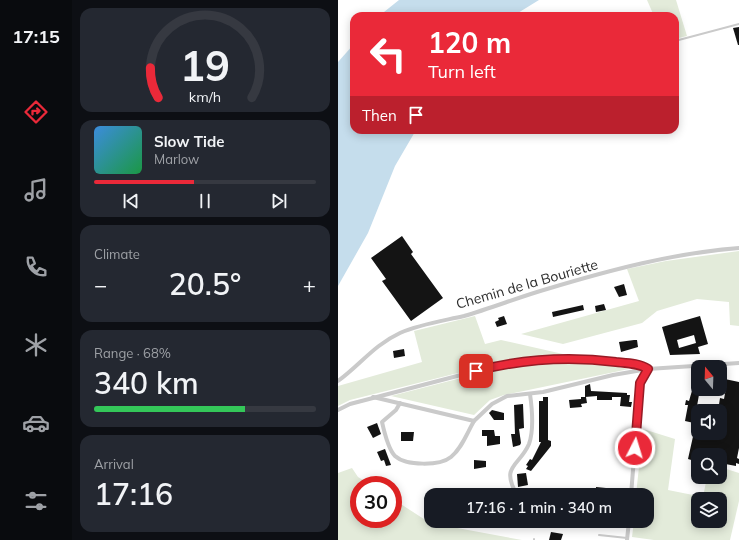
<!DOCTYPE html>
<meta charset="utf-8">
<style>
body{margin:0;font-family:Mulish,sans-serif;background:#242831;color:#f1f3f6;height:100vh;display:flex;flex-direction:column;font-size:15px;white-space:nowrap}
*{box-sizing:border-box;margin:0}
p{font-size:13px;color:#9ea1a6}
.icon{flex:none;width:22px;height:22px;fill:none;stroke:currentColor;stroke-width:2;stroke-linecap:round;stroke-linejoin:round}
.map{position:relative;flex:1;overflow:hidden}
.side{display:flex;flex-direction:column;gap:8px;padding:8px;background:#0d0f14;width:266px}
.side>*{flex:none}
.top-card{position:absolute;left:12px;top:12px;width:329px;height:122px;border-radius:12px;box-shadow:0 2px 10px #0003;background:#ea2939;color:#fff;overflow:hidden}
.needle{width:26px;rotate:341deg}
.tools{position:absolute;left:353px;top:360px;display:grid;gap:8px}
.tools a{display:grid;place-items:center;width:36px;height:36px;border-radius:8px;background:#171b24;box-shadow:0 2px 10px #0003;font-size:20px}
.speed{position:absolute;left:12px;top:476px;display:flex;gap:8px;font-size:20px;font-weight:700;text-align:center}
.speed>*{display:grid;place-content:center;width:52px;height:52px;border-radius:50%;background:#171b24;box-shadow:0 2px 10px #0003;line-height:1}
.speed .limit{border:6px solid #d22;background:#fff;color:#111}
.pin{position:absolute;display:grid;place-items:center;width:34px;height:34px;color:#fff;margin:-17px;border-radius:8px;box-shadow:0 2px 6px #0006}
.me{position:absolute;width:44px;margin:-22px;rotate:5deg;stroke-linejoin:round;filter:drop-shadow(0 0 3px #0008)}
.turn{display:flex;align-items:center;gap:14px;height:84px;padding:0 12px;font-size:18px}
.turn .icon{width:52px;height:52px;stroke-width:2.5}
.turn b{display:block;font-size:28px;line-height:34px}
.then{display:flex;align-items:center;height:38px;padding:0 12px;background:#0003;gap:8px;font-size:15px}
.big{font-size:30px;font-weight:600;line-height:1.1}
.side .widget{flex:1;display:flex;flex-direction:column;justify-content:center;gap:6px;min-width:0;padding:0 14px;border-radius:12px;background:#242831}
.side .dial{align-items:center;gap:0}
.dial svg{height:104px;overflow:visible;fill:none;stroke:#363941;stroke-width:7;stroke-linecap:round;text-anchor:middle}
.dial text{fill:#f1f3f6;stroke:none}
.song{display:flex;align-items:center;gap:12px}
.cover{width:48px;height:48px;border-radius:6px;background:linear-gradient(135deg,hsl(210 70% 55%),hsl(140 70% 35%))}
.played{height:4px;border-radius:2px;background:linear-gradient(90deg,#ea2939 45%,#363941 45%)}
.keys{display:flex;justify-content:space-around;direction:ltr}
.heat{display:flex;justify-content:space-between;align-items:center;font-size:22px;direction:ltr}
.charge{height:6px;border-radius:3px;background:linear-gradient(90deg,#34c759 68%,#363941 0)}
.trip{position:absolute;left:86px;top:488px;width:230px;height:40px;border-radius:12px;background:#171b24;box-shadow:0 2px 10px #0003;font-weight:600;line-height:40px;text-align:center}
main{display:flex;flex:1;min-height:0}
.dock{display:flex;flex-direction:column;width:72px;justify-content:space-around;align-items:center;background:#090b0e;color:#9ea1a6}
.dock .icon{width:28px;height:28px}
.dock .active{color:#ea2939}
.dock b{font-size:18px;color:#f1f3f6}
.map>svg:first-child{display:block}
</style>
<main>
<nav class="dock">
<b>17:15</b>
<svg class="icon active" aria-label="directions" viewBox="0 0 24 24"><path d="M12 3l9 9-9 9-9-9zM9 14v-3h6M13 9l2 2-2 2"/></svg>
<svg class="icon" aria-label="music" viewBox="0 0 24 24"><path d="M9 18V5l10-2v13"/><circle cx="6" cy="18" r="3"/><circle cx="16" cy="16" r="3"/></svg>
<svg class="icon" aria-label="phone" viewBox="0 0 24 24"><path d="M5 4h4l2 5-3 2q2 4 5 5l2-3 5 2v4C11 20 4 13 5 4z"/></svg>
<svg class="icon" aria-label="climate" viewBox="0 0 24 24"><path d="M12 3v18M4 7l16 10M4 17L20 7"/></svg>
<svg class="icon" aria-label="car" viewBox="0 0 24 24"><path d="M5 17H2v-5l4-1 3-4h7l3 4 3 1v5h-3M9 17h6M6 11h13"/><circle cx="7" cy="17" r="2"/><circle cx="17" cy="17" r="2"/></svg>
<svg class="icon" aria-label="filters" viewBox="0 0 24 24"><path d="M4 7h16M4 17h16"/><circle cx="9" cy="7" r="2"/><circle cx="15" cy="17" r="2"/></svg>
</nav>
<section class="side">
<div class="widget dial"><svg viewBox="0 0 100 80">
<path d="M14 69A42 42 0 1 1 86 69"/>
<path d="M14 69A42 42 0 0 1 8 46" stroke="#ea2939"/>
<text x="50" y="56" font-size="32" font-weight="700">19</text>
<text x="50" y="72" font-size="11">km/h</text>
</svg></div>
<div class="widget">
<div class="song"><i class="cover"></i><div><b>Slow Tide</b><p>Marlow</p></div></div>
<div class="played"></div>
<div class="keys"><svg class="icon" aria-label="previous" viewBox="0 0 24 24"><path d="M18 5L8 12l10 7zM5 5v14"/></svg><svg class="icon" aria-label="pause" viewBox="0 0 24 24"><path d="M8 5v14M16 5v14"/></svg><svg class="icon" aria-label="next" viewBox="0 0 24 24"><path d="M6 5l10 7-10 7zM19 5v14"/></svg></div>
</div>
<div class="widget"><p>Climate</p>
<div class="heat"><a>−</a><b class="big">20.5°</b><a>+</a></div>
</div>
<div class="widget"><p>Range · 68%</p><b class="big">340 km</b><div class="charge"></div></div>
<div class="widget"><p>Arrival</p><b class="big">17:16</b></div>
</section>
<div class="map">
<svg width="401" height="540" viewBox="0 0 401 540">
<rect width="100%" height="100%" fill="#fff"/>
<g fill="#e3ebda" fill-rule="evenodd">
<path d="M309,0H338L349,36L337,39V16H316Z"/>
<path d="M401,251V326L392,325L391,302L359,299L319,311L304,323L225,344L183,334L301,301L289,269L328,261Z"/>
<path d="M137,316L147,344L163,340L225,354L176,359L12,400L0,406V386L84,362L76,331Z"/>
<path d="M208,363H259L291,369L166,395L152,400L136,415L53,396L162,368Z"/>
<path d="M305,429L337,439L330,490L365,497L369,477H382V467L401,473V501L392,540H316L294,537L296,521H309V495H298ZM360,499H382V521H360Z"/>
<path d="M14,468L20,477L33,485H21V519H55V499L92,523L184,540H0V473Z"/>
</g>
<g fill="#c5ddec">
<path d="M61,0H201L175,16H41Z"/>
<path d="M16,44V130H78L57,166L30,233L0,286V62Z"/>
</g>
<g fill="#141414" fill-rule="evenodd">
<path d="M401,27V45H400L395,28Z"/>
<path d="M64,236L75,252L73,254L105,298L73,321L44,281L48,279L33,258Z"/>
<path d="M286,284L289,295L281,297L276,287Z"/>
<path d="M266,304L268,310L258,312L257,306Z"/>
<path d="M245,305L246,310L215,317L214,312Z"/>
<path d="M166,316L169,324L159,327L157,322L161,320L160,318Z"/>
<path d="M362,316L370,344L360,347L362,354L332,355L324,327ZM356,335L358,343L341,348L339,340Z"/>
<path d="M296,340H299L300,347L283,352L281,342Z"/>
<path d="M66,349L67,356L56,358L55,351Z"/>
<path d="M358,377H360V389H362L356,423L347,421L350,405H347L348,400L351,401Z"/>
<path d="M382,378L401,382V448L399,458L401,459V464L398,463V466L382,463V455H360V462L350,459L358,423L360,424V433L376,435V433H382V411H380L382,398L386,399L388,388L382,387Z"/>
<path d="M252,384L253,391L289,393V395H292L291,402H294L293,407L282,406L283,397H274V400H259V396L247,397V386Z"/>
<path d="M205,397H210V440L213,441V446L193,471L188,469L190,466L188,465L192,459L194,460L203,442H201V401H205Z"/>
<path d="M243,397H248L249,403L243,404L244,407L232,408L231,400L243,399Z"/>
<path d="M185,404L186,428L181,429L183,443L182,445L175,447L173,434H177L176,405Z"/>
<path d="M154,410L166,413V420H156L151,413Z"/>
<path d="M39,423L43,434L35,438L29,427Z"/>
<path d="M144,430H156L157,436H162V444L149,446V436H144Z"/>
<path d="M63,432H76L75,441H63Z"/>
<path d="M47,449L53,465L48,466L46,460L43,461L39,452Z"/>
<path d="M136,460L148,461V467L136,469Z"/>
<path d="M188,473L190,485L180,487L179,474Z"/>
<path d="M258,487L268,488L267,494L258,493Z"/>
<path d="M213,532L225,534L223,540H211Z"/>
</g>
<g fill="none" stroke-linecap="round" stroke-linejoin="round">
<g stroke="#cacaca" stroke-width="2">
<path d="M337,41L401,24"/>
<path d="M261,535L289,538"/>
<path d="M196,540V539"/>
</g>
<g stroke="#cacaca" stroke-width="4">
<path d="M0,381C22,365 36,345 62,333C82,324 104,321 126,316C154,308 181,297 209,289C272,270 336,253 401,248"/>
<path d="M35,397L136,421L154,404L169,396L205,392L275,375L310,369L401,363"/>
<path d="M62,403L58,410L44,422C46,431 50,449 57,456C68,466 102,466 113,457C124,448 129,433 136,421"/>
<path d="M0,410L12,404L165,364L210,359L262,360L304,365L310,369"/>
<path d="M179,495C162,465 181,467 191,444C196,430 194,408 192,394"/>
<path d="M293,495L302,383L310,369"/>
<path d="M289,540L291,521"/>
</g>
</g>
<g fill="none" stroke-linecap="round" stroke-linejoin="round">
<defs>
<path id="route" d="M138,371C184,359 231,356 278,362C289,363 301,363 310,369L302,383L297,448"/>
</defs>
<use href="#route" stroke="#981b25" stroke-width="10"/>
<use href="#route" stroke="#ea2939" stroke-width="7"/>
</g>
<g text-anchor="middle" stroke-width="4" stroke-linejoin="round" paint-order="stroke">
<g font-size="14" fill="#2d2d2d" stroke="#fff">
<text transform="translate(189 284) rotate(-16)" y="5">Chemin de la Bouriette</text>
</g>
</g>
</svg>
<div class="tools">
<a><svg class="needle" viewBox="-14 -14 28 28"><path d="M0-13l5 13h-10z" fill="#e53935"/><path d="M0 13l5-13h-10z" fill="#9ea1a6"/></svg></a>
<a><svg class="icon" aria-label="sound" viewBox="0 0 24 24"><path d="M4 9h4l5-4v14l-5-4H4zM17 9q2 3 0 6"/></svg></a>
<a><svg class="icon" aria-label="search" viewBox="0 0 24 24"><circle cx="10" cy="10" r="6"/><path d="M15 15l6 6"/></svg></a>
<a><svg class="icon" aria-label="layers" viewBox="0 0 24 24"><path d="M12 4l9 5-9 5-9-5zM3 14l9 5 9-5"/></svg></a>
</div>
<div class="speed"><div class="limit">30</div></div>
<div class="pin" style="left:138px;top:371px;background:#d93025"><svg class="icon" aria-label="arrive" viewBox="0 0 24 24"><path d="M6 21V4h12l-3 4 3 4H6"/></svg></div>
<svg class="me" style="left:297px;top:448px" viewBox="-20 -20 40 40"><circle r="17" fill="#ea2939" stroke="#fff" stroke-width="3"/><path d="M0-11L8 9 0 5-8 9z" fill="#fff"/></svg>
<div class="trip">17:16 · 1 min · 340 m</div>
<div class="top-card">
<div class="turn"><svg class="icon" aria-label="left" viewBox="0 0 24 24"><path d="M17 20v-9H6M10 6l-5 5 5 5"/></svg><div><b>120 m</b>Turn left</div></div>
<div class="then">Then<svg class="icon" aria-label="arrive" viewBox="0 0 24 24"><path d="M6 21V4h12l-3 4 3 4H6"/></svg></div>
</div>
</div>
</main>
